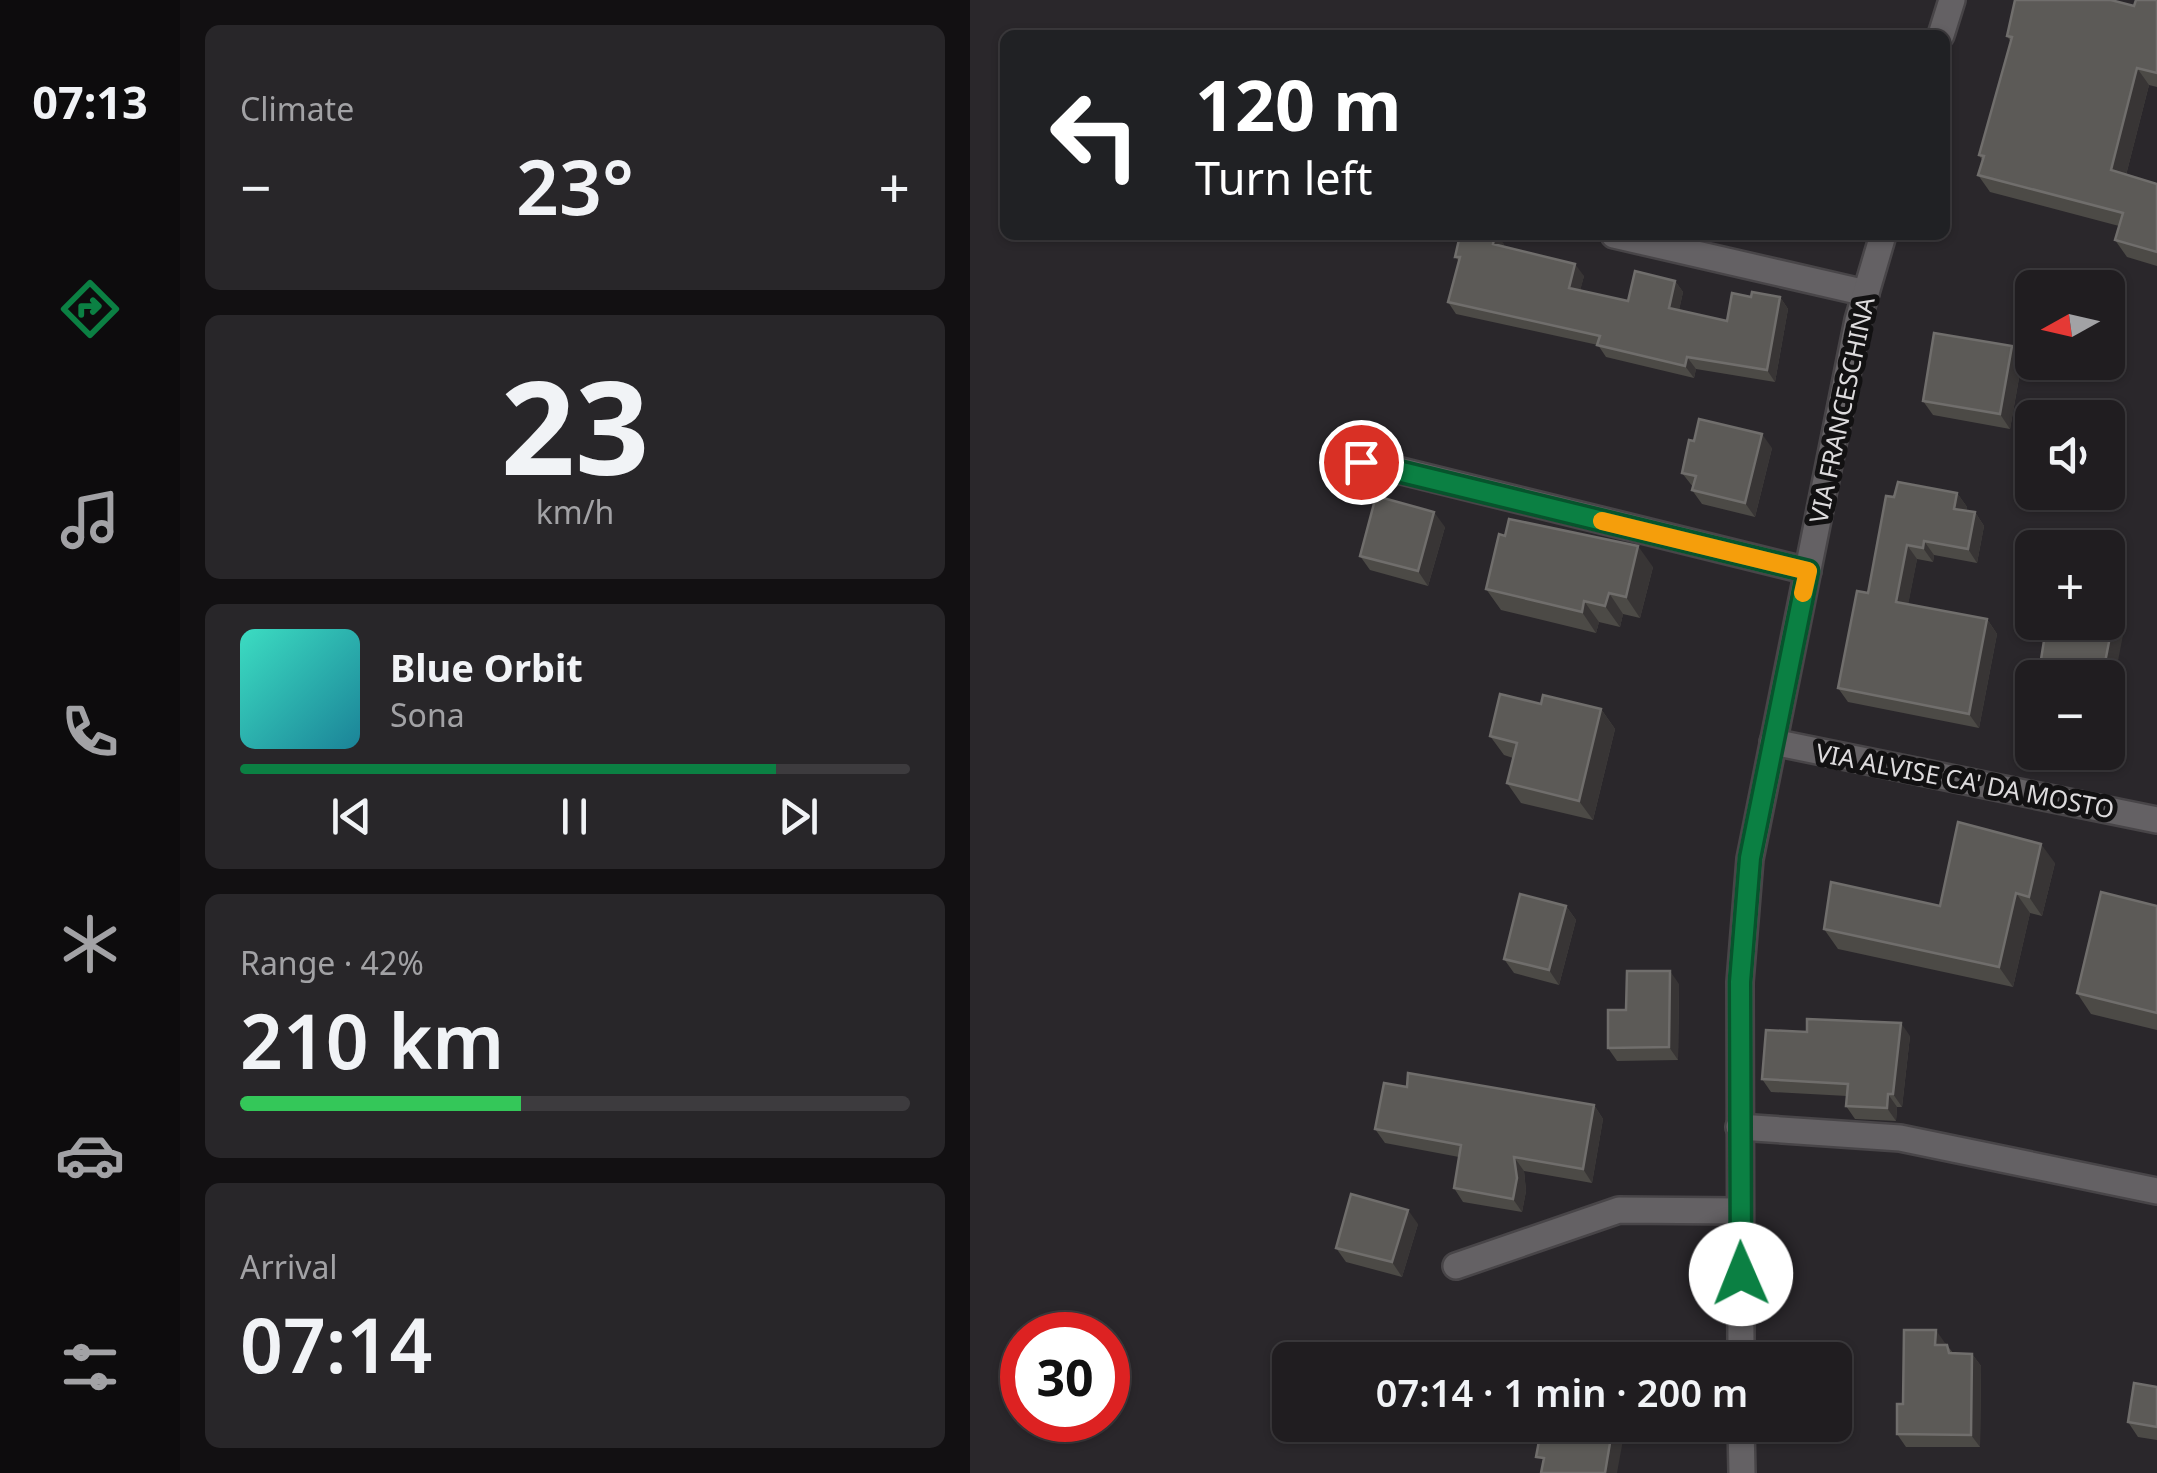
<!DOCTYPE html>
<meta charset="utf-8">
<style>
body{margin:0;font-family:"Noto Sans",sans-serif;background:#282629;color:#f1f3f6;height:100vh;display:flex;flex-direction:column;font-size:38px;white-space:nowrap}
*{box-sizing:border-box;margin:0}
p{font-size:32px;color:#a2a2a5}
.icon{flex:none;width:55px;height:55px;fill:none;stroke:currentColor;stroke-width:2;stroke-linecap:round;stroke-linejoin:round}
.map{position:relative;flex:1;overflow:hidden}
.details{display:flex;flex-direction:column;gap:25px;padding:25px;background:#121012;width:790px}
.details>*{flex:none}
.hud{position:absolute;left:30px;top:30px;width:950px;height:210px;border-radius:15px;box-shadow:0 2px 8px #0004,0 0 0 2px #3d3b3e;background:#202124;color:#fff;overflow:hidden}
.needle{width:65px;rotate:262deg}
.tools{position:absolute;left:1045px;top:270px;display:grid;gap:20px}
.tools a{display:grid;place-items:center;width:110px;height:110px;border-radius:15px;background:#201d20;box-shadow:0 2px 8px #0004,0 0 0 2px #3d3b3e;font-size:50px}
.speed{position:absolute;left:30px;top:1312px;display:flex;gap:20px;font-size:50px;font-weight:700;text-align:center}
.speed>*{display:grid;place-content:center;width:130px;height:130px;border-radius:50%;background:#201d20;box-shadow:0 2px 8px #0004,0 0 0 2px #3d3b3e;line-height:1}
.speed .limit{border:15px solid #d22;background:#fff;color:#111}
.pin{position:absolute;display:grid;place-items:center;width:85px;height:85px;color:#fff;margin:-42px;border:5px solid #fff;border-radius:50%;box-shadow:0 2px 10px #0007}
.me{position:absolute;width:110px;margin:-55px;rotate:359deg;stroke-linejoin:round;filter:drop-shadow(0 0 8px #0008)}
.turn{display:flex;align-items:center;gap:35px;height:210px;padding:0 30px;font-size:45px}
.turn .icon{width:130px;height:130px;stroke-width:2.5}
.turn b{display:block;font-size:70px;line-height:85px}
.big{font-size:75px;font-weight:600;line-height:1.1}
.details .card{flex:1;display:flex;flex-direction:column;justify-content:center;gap:15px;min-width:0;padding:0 35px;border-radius:15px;background:#282629}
.details .dial{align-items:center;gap:0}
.dial b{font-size:130px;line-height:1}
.song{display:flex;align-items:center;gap:30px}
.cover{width:120px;height:120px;border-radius:15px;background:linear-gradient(135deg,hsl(170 70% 55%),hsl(190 70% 35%))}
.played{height:10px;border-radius:5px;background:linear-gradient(90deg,#0b8043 80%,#3d3b3e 80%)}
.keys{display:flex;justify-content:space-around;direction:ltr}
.heat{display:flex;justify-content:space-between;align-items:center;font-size:55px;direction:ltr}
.charge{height:15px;border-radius:8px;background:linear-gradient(90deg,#34c759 42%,#3d3b3e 0)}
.trip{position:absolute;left:302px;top:1342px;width:580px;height:100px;border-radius:15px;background:#201d20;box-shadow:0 2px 8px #0004,0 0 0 2px #3d3b3e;font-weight:600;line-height:100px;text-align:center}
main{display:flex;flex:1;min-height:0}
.tab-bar{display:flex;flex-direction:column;width:180px;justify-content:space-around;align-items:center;background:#0d0c0d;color:#a2a2a5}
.tab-bar .icon{width:70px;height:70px}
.tab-bar .selected{color:#0b8043}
.tab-bar b{font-size:45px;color:#f1f3f6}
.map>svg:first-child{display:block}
</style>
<main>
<nav class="tab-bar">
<b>07:13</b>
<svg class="icon selected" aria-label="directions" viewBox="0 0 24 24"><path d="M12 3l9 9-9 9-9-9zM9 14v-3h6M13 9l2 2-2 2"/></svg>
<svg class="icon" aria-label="music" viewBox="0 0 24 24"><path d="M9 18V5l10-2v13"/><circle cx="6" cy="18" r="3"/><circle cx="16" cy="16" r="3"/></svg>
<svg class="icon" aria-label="phone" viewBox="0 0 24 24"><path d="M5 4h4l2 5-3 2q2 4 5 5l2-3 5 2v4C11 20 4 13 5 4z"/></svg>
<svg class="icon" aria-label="climate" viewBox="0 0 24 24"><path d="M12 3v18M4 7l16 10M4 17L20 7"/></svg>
<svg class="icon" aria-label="car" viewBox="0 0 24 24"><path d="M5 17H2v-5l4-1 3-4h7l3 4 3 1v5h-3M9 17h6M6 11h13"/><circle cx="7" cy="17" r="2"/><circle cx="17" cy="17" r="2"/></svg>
<svg class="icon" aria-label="filters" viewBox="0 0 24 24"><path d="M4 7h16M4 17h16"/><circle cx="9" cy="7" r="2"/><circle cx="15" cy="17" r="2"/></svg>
</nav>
<section class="details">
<div class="card"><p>Climate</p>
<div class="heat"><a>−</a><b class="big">23°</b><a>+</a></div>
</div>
<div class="card dial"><b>23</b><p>km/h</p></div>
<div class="card">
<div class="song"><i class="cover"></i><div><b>Blue Orbit</b><p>Sona</p></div></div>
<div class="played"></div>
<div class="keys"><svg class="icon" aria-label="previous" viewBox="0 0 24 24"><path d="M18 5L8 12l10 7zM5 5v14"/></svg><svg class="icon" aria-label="pause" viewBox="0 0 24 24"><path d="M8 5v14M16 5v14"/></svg><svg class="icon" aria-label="next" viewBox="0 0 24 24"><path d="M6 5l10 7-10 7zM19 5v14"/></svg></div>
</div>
<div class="card"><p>Range · 42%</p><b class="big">210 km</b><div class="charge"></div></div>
<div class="card"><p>Arrival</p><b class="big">07:14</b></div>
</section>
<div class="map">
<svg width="1187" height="1473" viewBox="0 0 1187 1473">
<rect width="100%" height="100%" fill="#2a272b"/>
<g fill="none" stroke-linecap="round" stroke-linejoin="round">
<defs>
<g id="minor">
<path d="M971,35L982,0"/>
<path d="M644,235L896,293"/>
<path d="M391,461L838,571"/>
<path d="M803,742L1187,820"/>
<path d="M769,1127L930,1138L1187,1191"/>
<path d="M486,1266L649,1210L770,1211"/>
<path d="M771,1360L770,982L780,859L888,320L913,235"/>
<path d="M771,1425L772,1473"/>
</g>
</defs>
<use href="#minor" stroke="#484548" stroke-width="30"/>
<use href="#minor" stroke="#646164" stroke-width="25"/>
</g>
<g fill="#4c4a46">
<path d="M1187,0V87L1179,85L1156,175L1187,184V266L1157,257L1145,240L1149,226L1020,192L1008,175L1012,160L1009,155L1041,42L1037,36Z"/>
<path d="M534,244L533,246L614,276L610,290L658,301L705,281L713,292L709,310L757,321L781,297H810L818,309L805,382L726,369L724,378L636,357L628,345L486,314L478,302L489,261L485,257Z"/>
<path d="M1042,346L1052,361L1040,429L963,415L953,401Z"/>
<path d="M802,448L785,517L732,504L722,490L723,487L712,473Z"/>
<path d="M987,493L997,507L996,511L1005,512L1014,526L1007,563L964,555L963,562L947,559L938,604L1017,619L1027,634L1009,728L878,702L868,688L898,593L924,497Z"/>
<path d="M475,527L458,586L400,570L390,556Z"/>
<path d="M683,567L670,618L653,614L650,627L629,622L626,633L531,610L516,589Z"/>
<path d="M571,704L631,709L645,729L623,820L551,803L537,783L543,758L534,755L520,736Z"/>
<path d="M1085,863L1072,916L1060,913L1043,987L868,949L854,929L970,906Z"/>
<path d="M596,906L606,920L589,985L544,973L534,959Z"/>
<path d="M1187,906V1030L1121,1014L1107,993Z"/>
<path d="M709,984L708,1060L647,1061L638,1048Z"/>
<path d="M940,1036L932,1107H927L926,1121L885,1119L876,1106L877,1096L801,1092L792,1079Z"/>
<path d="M437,1087L624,1105L633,1119L622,1183L554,1171L556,1191L552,1212L493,1202L484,1188L489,1157L415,1143L405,1129Z"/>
<path d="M448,1224L432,1277L376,1262L366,1248Z"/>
<path d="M975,1343L984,1354H1002L1011,1366L1010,1447H936L927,1434L933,1404Z"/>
<path d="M1187,1387V1440L1168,1437L1158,1422Z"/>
</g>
<g fill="#383535">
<path d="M1167,68L1179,85L1153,187L1141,170Z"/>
<path d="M525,235H527L534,244L531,256L523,244Z"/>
<path d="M605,264L614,276L608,299L599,288Z"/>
<path d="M705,281L713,292L707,320L699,308Z"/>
<path d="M810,297L818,309L805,382L797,370Z"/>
<path d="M1042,346L1052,361L1040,429L1030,414Z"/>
<path d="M717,357L726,369L724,378L715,366Z"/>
<path d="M792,434L802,448L785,517L775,503Z"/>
<path d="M987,493L997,507L994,523L984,509Z"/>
<path d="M464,512L475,527L458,586L448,571Z"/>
<path d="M1005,512L1014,526L1007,563L998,549Z"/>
<path d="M954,541L964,555L963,562L953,548Z"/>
<path d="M937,545L947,559L936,616L926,602Z"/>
<path d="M668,546L683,567L670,618L656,597Z"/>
<path d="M639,593L653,614L650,627L635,606Z"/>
<path d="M614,601L629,622L626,633L612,612Z"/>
<path d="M1145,611L1155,625L1139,707L1138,704V678H1132Z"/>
<path d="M1017,619L1027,634L1009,728L999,714Z"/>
<path d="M631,709L645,729L623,820L609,801Z"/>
<path d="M1071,844L1085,863L1072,916L1059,897Z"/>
<path d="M1046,893L1060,913L1043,987L1029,967Z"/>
<path d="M596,906L606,920L589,985L579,970Z"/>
<path d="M700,971L709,984L708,1060L699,1047Z"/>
<path d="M931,1023L940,1036L932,1107L923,1094Z"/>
<path d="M918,1094L927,1107L926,1121L917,1108Z"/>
<path d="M624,1105L633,1119L622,1183L613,1169Z"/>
<path d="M544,1157L554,1171L556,1191L552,1212L543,1199Z"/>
<path d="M438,1210L448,1224L432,1277L422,1262Z"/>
<path d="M966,1330L975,1343L974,1357L965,1345Z"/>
<path d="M1002,1354L1011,1366L1010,1447L1001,1435Z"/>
<path d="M643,1425H652L655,1429L647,1473H635Z"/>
</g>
<g fill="#5c5a57" stroke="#706e6c" stroke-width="2.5">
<path d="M1045,0H1141L1164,6L1166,0H1187V73L1167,68L1141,170L1187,184V252L1145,240L1153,213L1008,175L1014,156L1009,155L1042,37L1037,36Z"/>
<path d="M490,235H525L523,244L605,264L599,288L658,301L665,271L705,281L699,308L757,321L762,293L781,297L782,292L810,297L797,370L717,357L715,366L627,345L630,336L478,302L490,257H485Z"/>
<path d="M964,333L1042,346L1030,414L953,401Z"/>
<path d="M729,419L792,434L775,503L722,490L726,476L712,473L719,440L724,441Z"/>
<path d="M928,482L987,493L984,509L1005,512L998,549L954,541L953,548L937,545L926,602L1017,619L999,714L868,688L887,591L898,593L916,496L924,497Z"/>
<path d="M406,496L464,512L448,571L390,556Z"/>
<path d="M539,519L668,546L656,597L639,593L635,606L614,601L612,612L516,589L529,534L535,536Z"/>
<path d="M1138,609L1145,611L1132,678H1068L1077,622H1138Z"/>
<path d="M530,694L571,704L573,695L631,709L609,801L537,783L547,743L520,736Z"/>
<path d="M988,822L1071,844L1059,897L1046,893L1029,967L854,929L861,882L970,906Z"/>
<path d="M1131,892L1187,906V1013L1107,993Z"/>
<path d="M550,894L596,906L579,970L534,959Z"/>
<path d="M657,971H700L699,1047L638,1048V1010H656Z"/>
<path d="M837,1019L931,1023L923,1094H918L917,1108L876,1106L878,1084L792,1079L796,1030L837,1032Z"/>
<path d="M438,1073L624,1105L613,1169L544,1157L547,1178L543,1199L484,1188L491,1145L405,1129L414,1083L437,1087Z"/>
<path d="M381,1194L438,1210L422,1262L366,1248Z"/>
<path d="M934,1330H966L965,1345H977L979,1353L1002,1354L1001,1435L927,1434V1404H933Z"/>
<path d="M1164,1383L1187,1387V1427L1158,1422Z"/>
<path d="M572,1425H643L635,1473H571L574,1458L566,1457Z"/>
</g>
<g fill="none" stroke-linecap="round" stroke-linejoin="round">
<defs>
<path id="route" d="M391,462L838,571L780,858L770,982L771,1274"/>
</defs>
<use href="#route" stroke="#07532c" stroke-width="25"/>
<use href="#route" stroke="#0b8043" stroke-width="18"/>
<path stroke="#f59e0b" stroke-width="18" d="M632,521L838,571L833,593"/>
</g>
<g text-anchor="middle" stroke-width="10" stroke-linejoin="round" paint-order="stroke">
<g font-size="25" fill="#dddbdd" stroke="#121112">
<text transform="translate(872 410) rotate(-78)" y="9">VIA FRANCESCHINA</text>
<text transform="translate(995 781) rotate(11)" y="9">VIA ALVISE CA' DA MOSTO</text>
</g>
</g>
</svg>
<div class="tools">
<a><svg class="needle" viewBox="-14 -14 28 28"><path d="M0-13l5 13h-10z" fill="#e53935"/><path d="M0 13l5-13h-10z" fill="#a2a2a5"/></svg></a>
<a><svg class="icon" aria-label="sound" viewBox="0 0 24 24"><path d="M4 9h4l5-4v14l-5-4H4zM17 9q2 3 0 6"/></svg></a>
<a>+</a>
<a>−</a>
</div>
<div class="speed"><div class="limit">30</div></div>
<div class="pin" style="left:391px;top:462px;background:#d93025"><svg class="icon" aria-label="arrive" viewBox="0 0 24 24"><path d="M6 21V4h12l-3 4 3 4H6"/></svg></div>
<svg class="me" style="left:771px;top:1274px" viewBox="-20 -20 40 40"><circle r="19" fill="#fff"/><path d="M0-13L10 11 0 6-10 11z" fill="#0b8043"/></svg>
<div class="trip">07:14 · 1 min · 200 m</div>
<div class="hud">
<div class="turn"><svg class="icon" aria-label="left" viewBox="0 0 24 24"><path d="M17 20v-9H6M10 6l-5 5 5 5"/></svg><div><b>120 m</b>Turn left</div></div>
</div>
</div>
</main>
